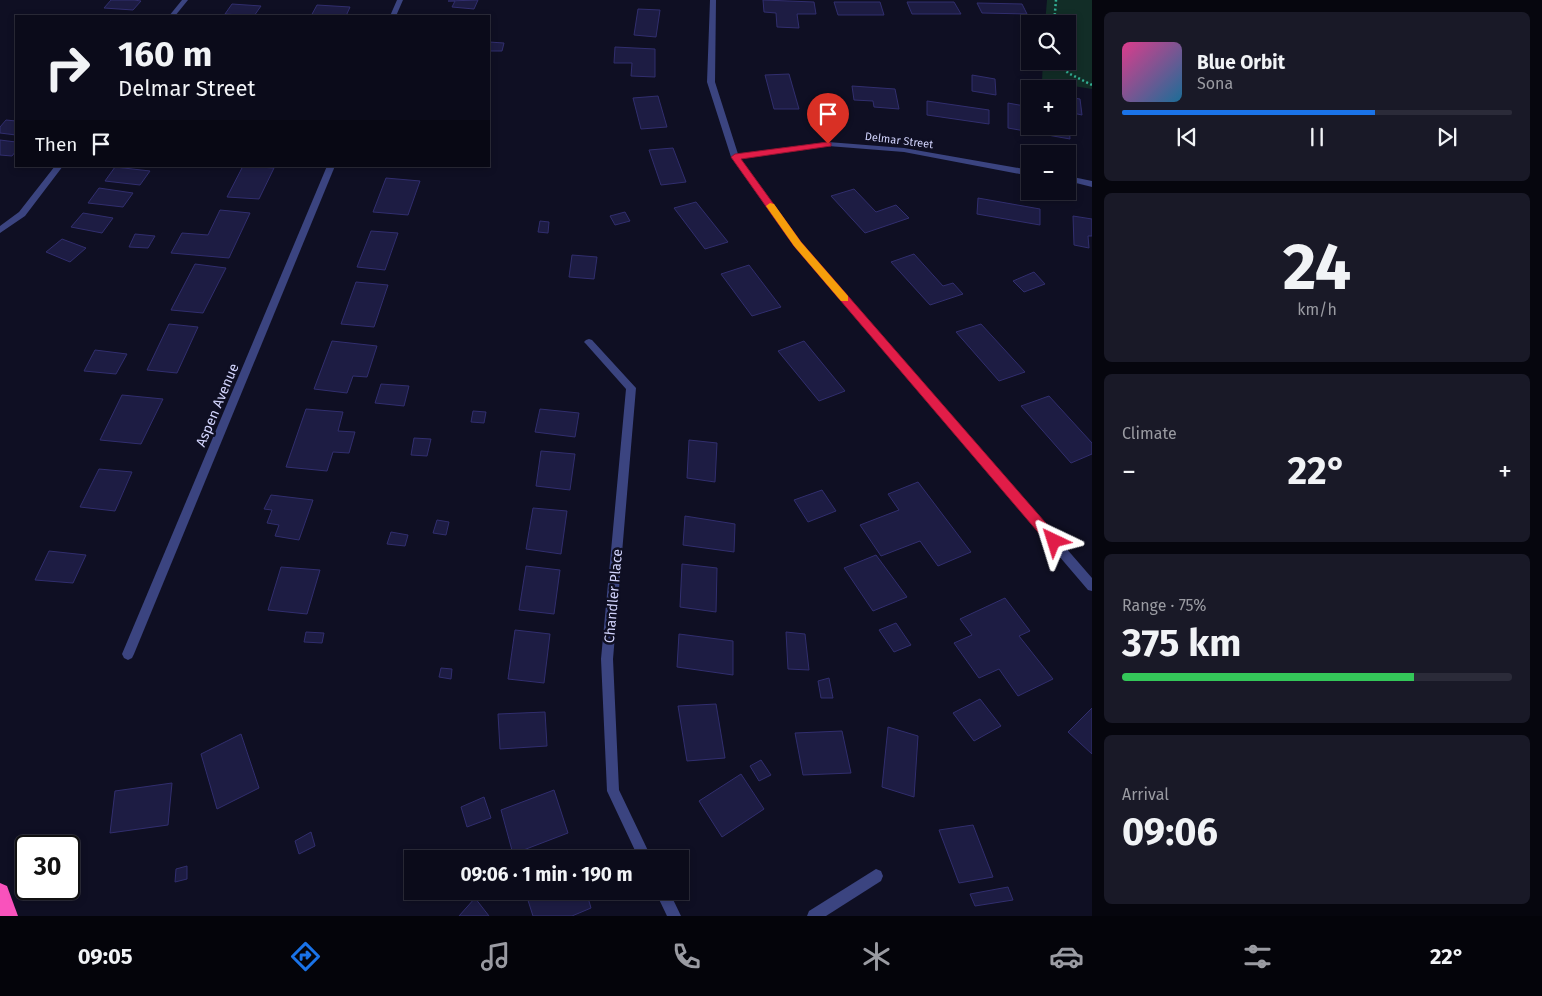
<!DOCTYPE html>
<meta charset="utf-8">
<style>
body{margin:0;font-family:"Fira Sans",sans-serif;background:#191927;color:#f1f3f6;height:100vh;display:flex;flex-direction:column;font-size:19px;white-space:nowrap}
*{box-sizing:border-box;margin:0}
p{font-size:16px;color:#9a9ba2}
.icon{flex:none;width:28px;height:28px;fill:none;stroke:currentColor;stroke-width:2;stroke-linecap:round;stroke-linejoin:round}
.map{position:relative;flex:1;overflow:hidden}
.panel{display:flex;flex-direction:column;gap:12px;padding:12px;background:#06060e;width:450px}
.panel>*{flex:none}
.top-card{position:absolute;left:15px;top:15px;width:475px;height:152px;border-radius:0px;box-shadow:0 2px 8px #0003,0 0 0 1px #2b2b39;background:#0b0b1a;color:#f1f3f6;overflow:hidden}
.buttons{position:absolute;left:1021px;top:15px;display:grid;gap:10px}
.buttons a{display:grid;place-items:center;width:55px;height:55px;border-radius:0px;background:#0b0b1a;box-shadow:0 2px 8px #0003,0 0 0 1px #2b2b39;font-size:25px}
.speed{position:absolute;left:15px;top:835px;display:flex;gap:10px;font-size:25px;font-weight:700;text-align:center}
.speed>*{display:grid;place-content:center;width:65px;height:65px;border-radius:50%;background:#0b0b1a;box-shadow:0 2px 8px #0003,0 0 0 1px #2b2b39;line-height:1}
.speed .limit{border:2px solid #111;border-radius:8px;background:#fff;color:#111}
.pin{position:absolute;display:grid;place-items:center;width:42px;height:42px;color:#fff;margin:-51px -21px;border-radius:50% 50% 50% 0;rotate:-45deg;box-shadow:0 0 5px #0007}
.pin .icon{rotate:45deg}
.me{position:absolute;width:55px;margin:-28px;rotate:319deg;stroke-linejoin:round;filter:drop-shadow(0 0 4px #0008)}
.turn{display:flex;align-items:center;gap:18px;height:105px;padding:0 20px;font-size:22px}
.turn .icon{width:65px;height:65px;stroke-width:2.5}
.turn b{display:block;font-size:35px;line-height:42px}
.then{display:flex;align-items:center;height:48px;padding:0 20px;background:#0003;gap:10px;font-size:19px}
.big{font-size:38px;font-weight:700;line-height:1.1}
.panel .widget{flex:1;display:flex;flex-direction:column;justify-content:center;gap:8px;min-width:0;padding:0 18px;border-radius:8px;background:#191927}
.panel .dial{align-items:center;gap:0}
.dial b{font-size:65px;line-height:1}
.song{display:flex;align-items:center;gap:15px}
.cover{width:60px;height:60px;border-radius:8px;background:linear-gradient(135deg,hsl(330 70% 55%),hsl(200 70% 35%))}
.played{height:5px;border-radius:2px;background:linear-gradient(90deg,#1a73e8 65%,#2b2b39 65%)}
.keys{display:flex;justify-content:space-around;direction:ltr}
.heat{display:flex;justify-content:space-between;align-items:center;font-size:28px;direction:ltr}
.charge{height:8px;border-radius:4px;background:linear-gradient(90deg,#34c759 75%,#2b2b39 0)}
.trip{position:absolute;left:404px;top:850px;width:285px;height:50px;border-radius:0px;background:#0b0b1a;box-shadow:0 2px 8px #0003,0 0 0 1px #2b2b39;font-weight:700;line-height:50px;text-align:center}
.dock{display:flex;height:80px;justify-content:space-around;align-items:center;background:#04040a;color:#9a9ba2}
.dock .icon{width:35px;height:35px}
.dock .selected{color:#1a73e8}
.dock b{font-size:22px;color:#f1f3f6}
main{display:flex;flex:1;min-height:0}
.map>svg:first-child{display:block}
</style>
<main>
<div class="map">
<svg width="1092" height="916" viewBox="0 0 1092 916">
<rect width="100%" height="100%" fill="#0f0f23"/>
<path fill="#122d27" d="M1047,0H1092V89L1042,81L1043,61H1068V24H1045Z"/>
<g fill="#1d1c43" stroke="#312e6e">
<path d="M111,0H134L141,1L133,10L104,8Z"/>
<path d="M478,0L474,9L452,7L455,1H448Z"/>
<path d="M763,0L814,2L816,14H797L799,28L777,27L776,13L764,12Z"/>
<path d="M834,2H880L884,15H838Z"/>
<path d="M907,2H954L961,14H912Z"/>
<path d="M977,3L1022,4L1027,14L982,13Z"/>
<path d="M232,4L261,6L254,16L225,14Z"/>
<path d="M317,5L350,7L346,16H311Z"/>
<path d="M638,9L660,10L656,37L634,35Z"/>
<path d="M489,42L504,43L502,51H489Z"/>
<path d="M615,47L655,49V77L631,76L632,63H614Z"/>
<path d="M789,74L799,109H774L765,75Z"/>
<path d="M972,75L995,79L996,95L972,91Z"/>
<path d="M852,86L895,89L899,109L874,107L873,101L854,100Z"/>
<path d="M658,96L667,127L641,129L633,98Z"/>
<path d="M1068,97L1080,99L1082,115L1068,112Z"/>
<path d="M927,101L989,110V124L927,115Z"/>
<path d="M1008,103L1030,107V126L1069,125L1070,139L1008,128Z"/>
<path d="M6,120L16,121V135L0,133V127Z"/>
<path d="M0,140L16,142V151L12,156L0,155Z"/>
<path d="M673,148L686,182L661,185L649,150Z"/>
<path d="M243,166L274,168L259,199L227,197Z"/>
<path d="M115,167L150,171L140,185L105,181Z"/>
<path d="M386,178L420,181L408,215L373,212Z"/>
<path d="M99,188L133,193L123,207L88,203Z"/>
<path d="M854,189L876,212L896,205L909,218L865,233L831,196Z"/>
<path d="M978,198L1040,209V225L977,214Z"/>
<path d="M696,202L728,242L705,249L674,208Z"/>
<path d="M220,210L250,213L229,258L171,253L182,233L208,235Z"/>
<path d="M625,212L630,221L615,225L610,216Z"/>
<path d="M83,213L113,218L102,233L71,227Z"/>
<path d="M1073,216L1092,219V236H1088L1089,248L1074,245Z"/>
<path d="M540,221L549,222L548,233L538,232Z"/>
<path d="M371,231L398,233L385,270L357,267Z"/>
<path d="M135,234L155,236L148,248L129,247Z"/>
<path d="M62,239L86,248L70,262L46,252Z"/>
<path d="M914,254L943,286L953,283L963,294L930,305L891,262Z"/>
<path d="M572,255L597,257L594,279L569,277Z"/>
<path d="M195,264L226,268L203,313L171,310Z"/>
<path d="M749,265L781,307L752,316L721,274Z"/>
<path d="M1034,272L1045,284L1024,292L1013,281Z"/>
<path d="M356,282L388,285L374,327L341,324Z"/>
<path d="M169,324L198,327L177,373L147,370Z"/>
<path d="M981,324L1025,372L999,381L956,332Z"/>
<path d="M332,341L377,346L367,377L353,376L347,393L314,389Z"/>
<path d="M804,341L845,391L819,401L778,351Z"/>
<path d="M95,350L127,354L116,374L84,371Z"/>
<path d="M381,384L409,386L404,406L375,403Z"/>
<path d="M122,395L163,399L141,444L100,440Z"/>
<path d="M1049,396L1092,443V454L1071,463L1021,406Z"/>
<path d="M306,409L343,412L338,431L355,432L349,453L333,452L327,471L286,467Z"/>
<path d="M540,409L579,413L575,437L535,432Z"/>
<path d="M473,411L486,412L484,423L471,422Z"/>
<path d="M414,438L431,439L427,456L411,455Z"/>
<path d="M689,440L717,443L715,482L687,478Z"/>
<path d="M541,451L575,454L570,490L536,486Z"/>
<path d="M99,469L132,472L115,511L80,507Z"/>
<path d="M918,482L971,552L938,566L920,541L881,556L860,525L899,510L888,494Z"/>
<path d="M822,490L836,511L808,522L794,500Z"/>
<path d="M271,495L313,500L299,540L275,536L279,525L267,523L272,510L264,509Z"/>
<path d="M533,508L567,511L561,554L526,549Z"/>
<path d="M685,516L735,524L734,552L683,545Z"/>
<path d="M437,520L449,522L446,535L433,533Z"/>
<path d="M391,532L408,535L405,546L387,544Z"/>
<path d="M49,551L86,555L73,583L35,580Z"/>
<path d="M876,555L907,597L873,611L844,568Z"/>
<path d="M682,564L717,568L716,612L680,607Z"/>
<path d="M526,566L560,570L554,614L519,610Z"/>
<path d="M281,567L320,570L307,614L268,610Z"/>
<path d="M1005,598L1030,631L1019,636L1053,679L1018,696L999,669L979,678L954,643L972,635L960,619Z"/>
<path d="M896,623L911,645L894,652L879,630Z"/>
<path d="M515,630L550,634L544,683L508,679Z"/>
<path d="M306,632L324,633L322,643L304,642Z"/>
<path d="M786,632L805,634L809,670L788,669Z"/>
<path d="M679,634L733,641V675L677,667Z"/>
<path d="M441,668L452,669L451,679L439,677Z"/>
<path d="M829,678L833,698H821L818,681Z"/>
<path d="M980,699L1001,726L974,741L953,713Z"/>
<path d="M716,704L725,758L687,761L678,706Z"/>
<path d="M1092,708V754L1068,732Z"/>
<path d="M545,712L547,746L500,749L498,714Z"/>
<path d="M888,727L918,736L914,797L882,787Z"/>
<path d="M842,731L851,773L803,775L795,733Z"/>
<path d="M241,734L259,788L217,809L201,754Z"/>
<path d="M761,760L771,775L759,781L750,766Z"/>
<path d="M741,774L764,809L722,837L699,801Z"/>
<path d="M172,783L168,825L110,833L115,791Z"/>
<path d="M554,790L568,833L513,854L501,810Z"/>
<path d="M484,797L491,818L467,827L461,807Z"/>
<path d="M973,825L993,877L959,883L939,830Z"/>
<path d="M311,832L315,846L299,854L295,841Z"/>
<path d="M187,866V879L175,882L176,869Z"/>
<path d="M1008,887L1013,900L975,906L970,894Z"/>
<path d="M525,891H586L591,908L572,916H533Z"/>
<path d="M475,898L489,916H459Z"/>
</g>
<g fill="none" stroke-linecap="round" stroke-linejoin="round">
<g stroke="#33b195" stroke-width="2.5" stroke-dasharray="2 2.5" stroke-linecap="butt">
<path d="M1054,24L1056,0"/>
<path d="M1058,61L1068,73L1092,85"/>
</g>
<g fill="#3b4480" fill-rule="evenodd">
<path d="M182,0H188L175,16H169Z"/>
<path d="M397,0H403L396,16H390Z"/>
<path d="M710,0H716L715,82L738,154L828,142L904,148L1030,170V176L904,152L828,146L740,159L800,242L1092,578V591L1088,590L794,246L731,157L707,82Z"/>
<path d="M55,166H63L25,216L0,233V226L19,212Z"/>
<path d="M327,166H335L134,654L132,658L128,660L124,658L122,654Z"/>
<path d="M1068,176L1092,181V187L1068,181Z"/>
<path d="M589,339L592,340L636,388L613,659L619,790L652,859H639L607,791L601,659L626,389L586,344L584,342L586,340Z"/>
<path d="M876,869L881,871L883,876L881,881L826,916H807L809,911Z"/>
<path d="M655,891H669L681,916H667Z"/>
</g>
<path fill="#f952bc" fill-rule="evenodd" d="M0,883L7,886L18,916H0Z"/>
</g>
<path fill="#e11d48" stroke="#92132f" d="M828,142L831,143V146L741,159L801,242L1058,537L1060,541L1058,545L1054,546L1049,545L794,246L731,157L735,154Z"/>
<path fill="#f59e0b" d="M770,203L774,204L801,242L848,296V301H841L794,246L766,206Z"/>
<g text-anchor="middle" stroke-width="5" stroke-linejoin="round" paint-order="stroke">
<g font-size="11" fill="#d2d4fd" stroke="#0f0f23">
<text transform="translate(899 140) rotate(7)" y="4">Delmar Street</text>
</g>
<g font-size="14" fill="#d2d4fd" stroke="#0f0f23">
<text transform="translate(217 405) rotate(-67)" y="5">Aspen Avenue</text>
<text transform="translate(613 596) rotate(-85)" y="5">Chandler Place</text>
</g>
</g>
</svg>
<div class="buttons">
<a><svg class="icon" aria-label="search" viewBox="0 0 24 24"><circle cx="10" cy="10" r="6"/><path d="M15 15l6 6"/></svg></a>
<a>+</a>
<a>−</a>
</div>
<div class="speed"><div class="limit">30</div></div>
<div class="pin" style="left:828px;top:144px;background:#d93025"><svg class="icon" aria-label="arrive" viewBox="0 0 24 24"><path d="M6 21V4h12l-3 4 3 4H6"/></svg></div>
<svg class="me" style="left:1054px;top:541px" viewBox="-20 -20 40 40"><path d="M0-17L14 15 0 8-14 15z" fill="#e11d48" stroke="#fff" stroke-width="4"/></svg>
<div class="trip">09:06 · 1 min · 190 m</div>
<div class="top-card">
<div class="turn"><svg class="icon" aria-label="right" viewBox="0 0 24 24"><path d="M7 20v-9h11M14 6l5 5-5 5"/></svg><div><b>160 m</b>Delmar Street</div></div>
<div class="then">Then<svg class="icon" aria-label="arrive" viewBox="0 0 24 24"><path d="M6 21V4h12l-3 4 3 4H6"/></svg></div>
</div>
</div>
<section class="panel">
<div class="widget">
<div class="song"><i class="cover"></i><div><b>Blue Orbit</b><p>Sona</p></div></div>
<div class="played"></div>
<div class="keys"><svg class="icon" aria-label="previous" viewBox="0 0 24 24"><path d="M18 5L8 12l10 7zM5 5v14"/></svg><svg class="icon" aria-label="pause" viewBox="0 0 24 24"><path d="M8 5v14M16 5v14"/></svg><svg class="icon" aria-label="next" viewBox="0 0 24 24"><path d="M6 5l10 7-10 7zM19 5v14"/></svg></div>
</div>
<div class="widget dial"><b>24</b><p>km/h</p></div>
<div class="widget"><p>Climate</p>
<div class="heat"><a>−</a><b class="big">22°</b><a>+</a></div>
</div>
<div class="widget"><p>Range · 75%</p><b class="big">375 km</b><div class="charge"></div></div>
<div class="widget"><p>Arrival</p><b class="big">09:06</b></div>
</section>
</main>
<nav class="dock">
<b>09:05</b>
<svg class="icon selected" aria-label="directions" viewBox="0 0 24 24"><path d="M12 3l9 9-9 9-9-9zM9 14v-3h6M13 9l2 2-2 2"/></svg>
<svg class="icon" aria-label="music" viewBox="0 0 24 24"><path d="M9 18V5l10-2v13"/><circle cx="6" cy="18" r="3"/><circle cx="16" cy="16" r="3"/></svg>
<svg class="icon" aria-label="phone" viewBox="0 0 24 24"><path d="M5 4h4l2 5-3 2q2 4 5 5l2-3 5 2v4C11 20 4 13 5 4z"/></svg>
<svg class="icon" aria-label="climate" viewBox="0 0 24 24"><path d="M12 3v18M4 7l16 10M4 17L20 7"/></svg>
<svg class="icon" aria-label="car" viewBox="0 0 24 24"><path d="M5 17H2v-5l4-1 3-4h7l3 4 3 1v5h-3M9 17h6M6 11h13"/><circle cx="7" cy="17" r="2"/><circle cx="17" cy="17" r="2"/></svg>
<svg class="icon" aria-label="filters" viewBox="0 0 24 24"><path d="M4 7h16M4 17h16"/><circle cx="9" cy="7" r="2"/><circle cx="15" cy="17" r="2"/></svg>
<b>22°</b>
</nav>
